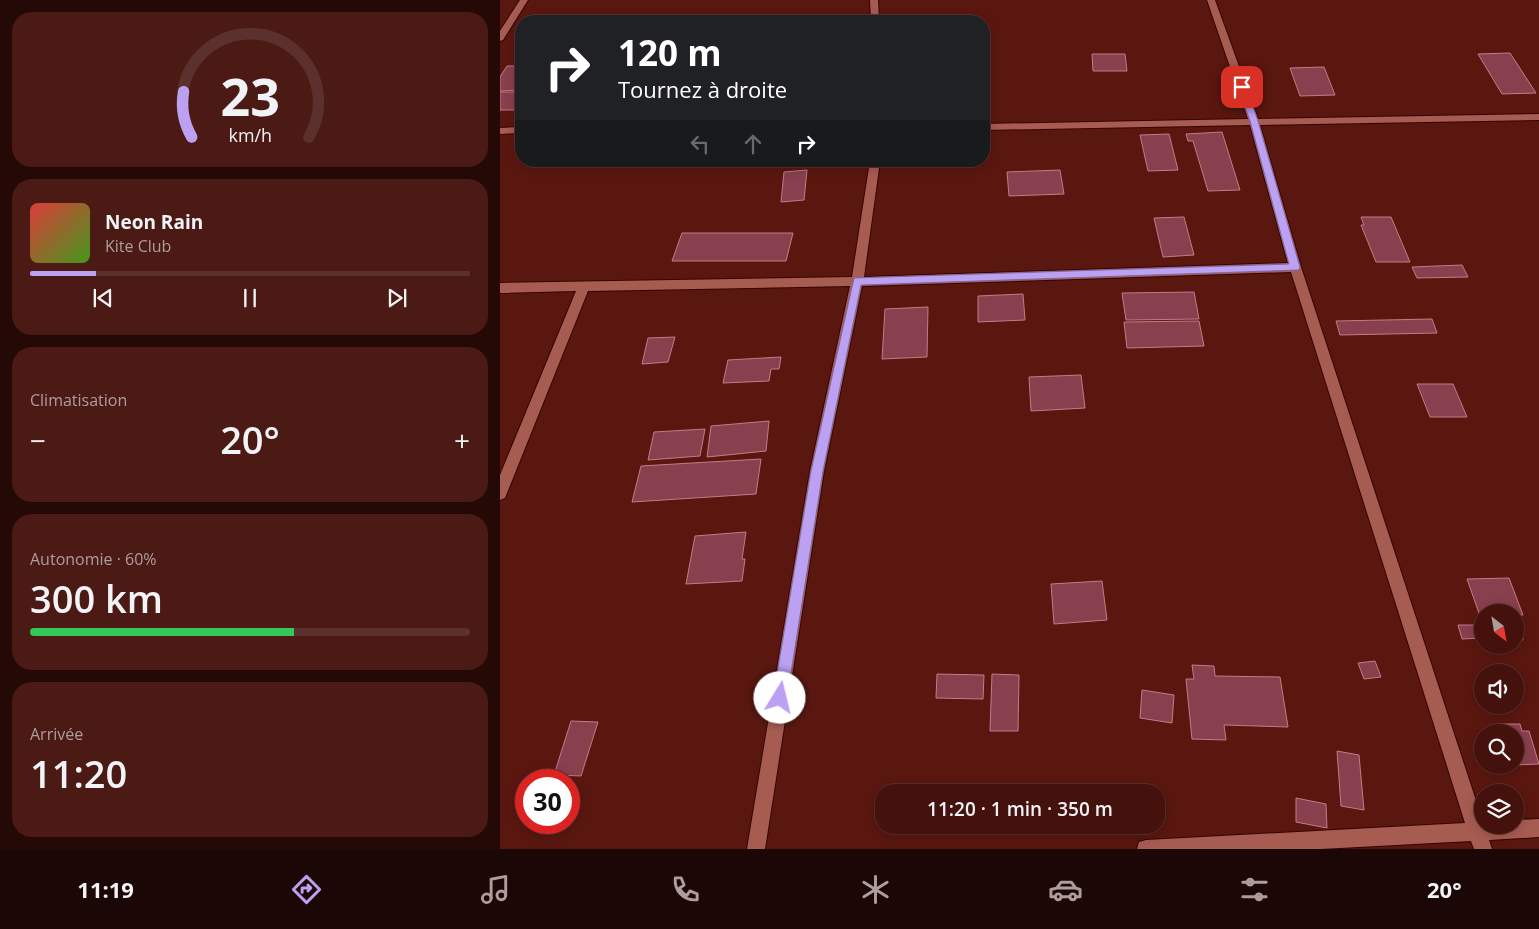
<!DOCTYPE html>
<html lang="fr">
<meta charset="utf-8">
<style>
body{margin:0;font-family:"Open Sans",sans-serif;background:#4b1a15;color:#f1f3f6;height:100vh;display:flex;flex-direction:column;font-size:19px;white-space:nowrap}
*{box-sizing:border-box;margin:0}
p{font-size:16px;color:#af9d9d}
.icon{flex:none;width:28px;height:28px;fill:none;stroke:currentColor;stroke-width:2;stroke-linecap:round;stroke-linejoin:round}
.map{position:relative;flex:1;overflow:hidden}
.panel{display:flex;flex-direction:column;gap:12px;padding:12px;background:#250907;width:500px}
.panel>*{flex:none}
.banner{position:absolute;left:15px;top:15px;width:475px;height:152px;border-radius:20px;box-shadow:0 2px 12px #0003,0 0 0 1px #5c312d;background:#202124;color:#fff;overflow:hidden}
.needle{width:32px;rotate:149deg}
.controls{position:absolute;left:974px;top:604px;display:grid;gap:10px}
.controls a{display:grid;place-items:center;width:50px;height:50px;border-radius:50%;background:#44110c;box-shadow:0 2px 12px #0003,0 0 0 1px #5c312d;font-size:25px}
.speed{position:absolute;left:15px;top:769px;display:flex;gap:10px;font-size:25px;font-weight:700;text-align:center}
.speed>*{display:grid;place-content:center;width:65px;height:65px;border-radius:50%;background:#44110c;box-shadow:0 2px 12px #0003,0 0 0 1px #5c312d;line-height:1}
.speed .limit{border:8px solid #d22;background:#fff;color:#111}
.pin{position:absolute;display:grid;place-items:center;width:42px;height:42px;color:#fff;margin:-21px;border-radius:10px;box-shadow:0 2px 8px #0006}
.me{position:absolute;width:55px;margin:-28px;rotate:9deg;stroke-linejoin:round;filter:drop-shadow(0 0 4px #0008)}
.turn{display:flex;align-items:center;gap:18px;height:105px;padding:0 20px;font-size:22px}
.turn .icon{width:65px;height:65px;stroke-width:2.5}
.turn b{display:block;font-size:35px;line-height:42px}
.lanes{display:flex;align-items:center;height:48px;padding:0 20px;background:#0003;justify-content:center;gap:25px;direction:ltr}
.lanes .off{opacity:.35}
.big{font-size:38px;font-weight:600;line-height:1.1}
.panel .tile{flex:1;display:flex;flex-direction:column;justify-content:center;gap:8px;min-width:0;padding:0 18px;border-radius:20px;background:#4b1a15}
.panel .dial{align-items:center;gap:0}
.dial svg{height:130px;overflow:visible;fill:none;stroke:#5c312d;stroke-width:7;stroke-linecap:round;text-anchor:middle}
.dial text{fill:#f1f3f6;stroke:none}
.song{display:flex;align-items:center;gap:15px}
.cover{width:60px;height:60px;border-radius:8px;background:linear-gradient(135deg,hsl(0 70% 55%),hsl(100 70% 35%))}
.played{height:5px;border-radius:2px;background:linear-gradient(90deg,#bca0f2 15%,#5c312d 15%)}
.keys{display:flex;justify-content:space-around;direction:ltr}
.heat{display:flex;justify-content:space-between;align-items:center;font-size:28px;direction:ltr}
.charge{height:8px;border-radius:4px;background:linear-gradient(90deg,#34c759 60%,#5c312d 0)}
.trip{position:absolute;left:375px;top:784px;width:290px;height:50px;border-radius:20px;background:#44110c;box-shadow:0 2px 12px #0003,0 0 0 1px #5c312d;font-weight:600;line-height:50px;text-align:center}
.menu{display:flex;height:80px;justify-content:space-around;align-items:center;background:#1b0705;color:#af9d9d}
.menu .icon{width:35px;height:35px}
.menu .active{color:#bca0f2}
.menu b{font-size:22px;color:#f1f3f6}
main{display:flex;flex:1;min-height:0}
.map>svg:first-child{display:block}
</style>
<main>
<section class="panel">
<div class="tile dial"><svg viewBox="0 0 100 80">
<path d="M14 69A42 42 0 1 1 86 69"/>
<path d="M14 69A42 42 0 0 1 9 41" stroke="#bca0f2"/>
<text x="50" y="56" font-size="32" font-weight="700">23</text>
<text x="50" y="72" font-size="11">km/h</text>
</svg></div>
<div class="tile">
<div class="song"><i class="cover"></i><div><b>Neon Rain</b><p>Kite Club</p></div></div>
<div class="played"></div>
<div class="keys"><svg class="icon" aria-label="previous" viewBox="0 0 24 24"><path d="M18 5L8 12l10 7zM5 5v14"/></svg><svg class="icon" aria-label="pause" viewBox="0 0 24 24"><path d="M8 5v14M16 5v14"/></svg><svg class="icon" aria-label="next" viewBox="0 0 24 24"><path d="M6 5l10 7-10 7zM19 5v14"/></svg></div>
</div>
<div class="tile"><p>Climatisation</p>
<div class="heat"><a>−</a><b class="big">20°</b><a>+</a></div>
</div>
<div class="tile"><p>Autonomie · 60%</p><b class="big">300 km</b><div class="charge"></div></div>
<div class="tile"><p>Arrivée</p><b class="big">11:20</b></div>
</section>
<div class="map">
<svg width="1039" height="849" viewBox="0 0 1039 849">
<rect width="100%" height="100%" fill="#5a1710"/>
<g fill="#88404e" stroke="#c87986">
<path d="M1010,53L1036,93L1002,94L978,54Z"/>
<path d="M592,54H625L627,71H593Z"/>
<path d="M7,66H21V90L0,91V77Z"/>
<path d="M824,67L835,95L800,96L790,68Z"/>
<path d="M0,92H21V105L18,110H0Z"/>
<path d="M722,132L740,190L708,191L693,141H688L686,134Z"/>
<path d="M669,134L678,170L648,171L640,135Z"/>
<path d="M203,161H306L305,164L201,167Z"/>
<path d="M307,170L304,200L281,202L284,172Z"/>
<path d="M560,170L564,194L509,196L507,172Z"/>
<path d="M684,217L694,255L663,257L654,218Z"/>
<path d="M861,217H891L910,262H876L861,225H864Z"/>
<path d="M182,233H293L286,261H172Z"/>
<path d="M962,265L968,277L917,278L912,267Z"/>
<path d="M694,292L699,319L626,320L622,293Z"/>
<path d="M523,294L525,320L478,322V296Z"/>
<path d="M428,307L427,357L382,359L385,309Z"/>
<path d="M932,319L937,333L840,335L836,321Z"/>
<path d="M699,321L704,346L627,348L624,322Z"/>
<path d="M175,337L168,362L142,364L148,338Z"/>
<path d="M281,357L279,369H271L269,381L223,383L228,360Z"/>
<path d="M581,375L585,408L531,411L529,377Z"/>
<path d="M917,384H953L967,417H930Z"/>
<path d="M269,421L266,451L207,457L211,426Z"/>
<path d="M205,429L200,456L148,460L154,432Z"/>
<path d="M261,459L256,494L132,502L141,466Z"/>
<path d="M246,532L242,559H245L242,581L186,584L195,536Z"/>
<path d="M1009,578L1023,615H1015V612H982V616H980L967,579Z"/>
<path d="M602,581L607,620L554,624L551,584Z"/>
<path d="M958,625H982V638L962,639Z"/>
<path d="M1015,628L1021,629L1023,640L1015,639Z"/>
<path d="M875,661L881,677L864,679L858,663Z"/>
<path d="M692,665L714,666L715,676L780,677L788,727L724,725L726,740L692,739L686,679H694Z"/>
<path d="M437,674L484,675L483,699L436,698Z"/>
<path d="M492,674L519,675L518,731H490Z"/>
<path d="M642,690L674,695L672,723L640,718Z"/>
<path d="M71,721L98,722L81,776L54,775Z"/>
<path d="M998,724H1020L1022,731H1029L1039,764L1015,765V732H994L1000,731Z"/>
<path d="M837,751L859,755L864,810L841,806Z"/>
<path d="M796,798L826,804L827,828L796,822Z"/>
</g>
<g fill="none" stroke-linecap="round" stroke-linejoin="round">
<defs>
<g id="minor">
<path d="M20,0H28L3,40L0,41V31Z"/>
<path d="M370,0H378L379,21H371Z"/>
<path d="M707,0H715L758,119L1039,114V120L760,125L801,267L982,819V825H1015V820L1039,819V837L989,840L992,849H974L971,841L821,849H637L639,842L646,840L965,823L791,272L362,286L324,471L265,849H247L310,471L350,286L88,291L7,493L5,498L0,500V475L76,291L0,293V283L352,277L370,161H380L364,277L788,263L750,125L484,130V124L748,119Z"/>
<path d="M21,127V133L0,134V128Z"/>
</g>
</defs>
<use href="#minor" stroke="#360402" stroke-width="2"/>
<use href="#minor" fill="#a75c52" fill-rule="evenodd"/>
</g>
<path fill="#bca0f2" stroke="#7a689d" d="M742,84L746,87L758,121L800,267L799,270L361,285L323,471L287,698L285,703L280,705L275,703L273,698L311,471L354,278L789,264L750,121L738,87Z"/>
</svg>
<div class="controls">
<a><svg class="needle" viewBox="-14 -14 28 28"><path d="M0-13l5 13h-10z" fill="#e53935"/><path d="M0 13l5-13h-10z" fill="#af9d9d"/></svg></a>
<a><svg class="icon" aria-label="sound" viewBox="0 0 24 24"><path d="M4 9h4l5-4v14l-5-4H4zM17 9q2 3 0 6"/></svg></a>
<a><svg class="icon" aria-label="search" viewBox="0 0 24 24"><circle cx="10" cy="10" r="6"/><path d="M15 15l6 6"/></svg></a>
<a><svg class="icon" aria-label="layers" viewBox="0 0 24 24"><path d="M12 4l9 5-9 5-9-5zM3 14l9 5 9-5"/></svg></a>
</div>
<div class="speed"><div class="limit">30</div></div>
<div class="pin" style="left:742px;top:87px;background:#d93025"><svg class="icon" aria-label="arrive" viewBox="0 0 24 24"><path d="M6 21V4h12l-3 4 3 4H6"/></svg></div>
<svg class="me" style="left:280px;top:698px" viewBox="-20 -20 40 40"><circle r="19" fill="#fff"/><path d="M0-13L10 11 0 6-10 11z" fill="#bca0f2"/></svg>
<div class="trip">11:20 · 1 min · 350 m</div>
<div class="banner">
<div class="turn"><svg class="icon" aria-label="right" viewBox="0 0 24 24"><path d="M7 20v-9h11M14 6l5 5-5 5"/></svg><div><b>120 m</b>Tournez à droite</div></div>
<div class="lanes"><svg class="icon off" aria-label="left" viewBox="0 0 24 24"><path d="M17 20v-9H6M10 6l-5 5 5 5"/></svg><svg class="icon off" aria-label="ahead" viewBox="0 0 24 24"><path d="M12 20V5M6 11l6-6 6 6"/></svg><svg class="icon" aria-label="right" viewBox="0 0 24 24"><path d="M7 20v-9h11M14 6l5 5-5 5"/></svg></div>
</div>
</div>
</main>
<nav class="menu">
<b>11:19</b>
<svg class="icon active" aria-label="directions" viewBox="0 0 24 24"><path d="M12 3l9 9-9 9-9-9zM9 14v-3h6M13 9l2 2-2 2"/></svg>
<svg class="icon" aria-label="music" viewBox="0 0 24 24"><path d="M9 18V5l10-2v13"/><circle cx="6" cy="18" r="3"/><circle cx="16" cy="16" r="3"/></svg>
<svg class="icon" aria-label="phone" viewBox="0 0 24 24"><path d="M5 4h4l2 5-3 2q2 4 5 5l2-3 5 2v4C11 20 4 13 5 4z"/></svg>
<svg class="icon" aria-label="climate" viewBox="0 0 24 24"><path d="M12 3v18M4 7l16 10M4 17L20 7"/></svg>
<svg class="icon" aria-label="car" viewBox="0 0 24 24"><path d="M5 17H2v-5l4-1 3-4h7l3 4 3 1v5h-3M9 17h6M6 11h13"/><circle cx="7" cy="17" r="2"/><circle cx="17" cy="17" r="2"/></svg>
<svg class="icon" aria-label="filters" viewBox="0 0 24 24"><path d="M4 7h16M4 17h16"/><circle cx="9" cy="7" r="2"/><circle cx="15" cy="17" r="2"/></svg>
<b>20°</b>
</nav>
